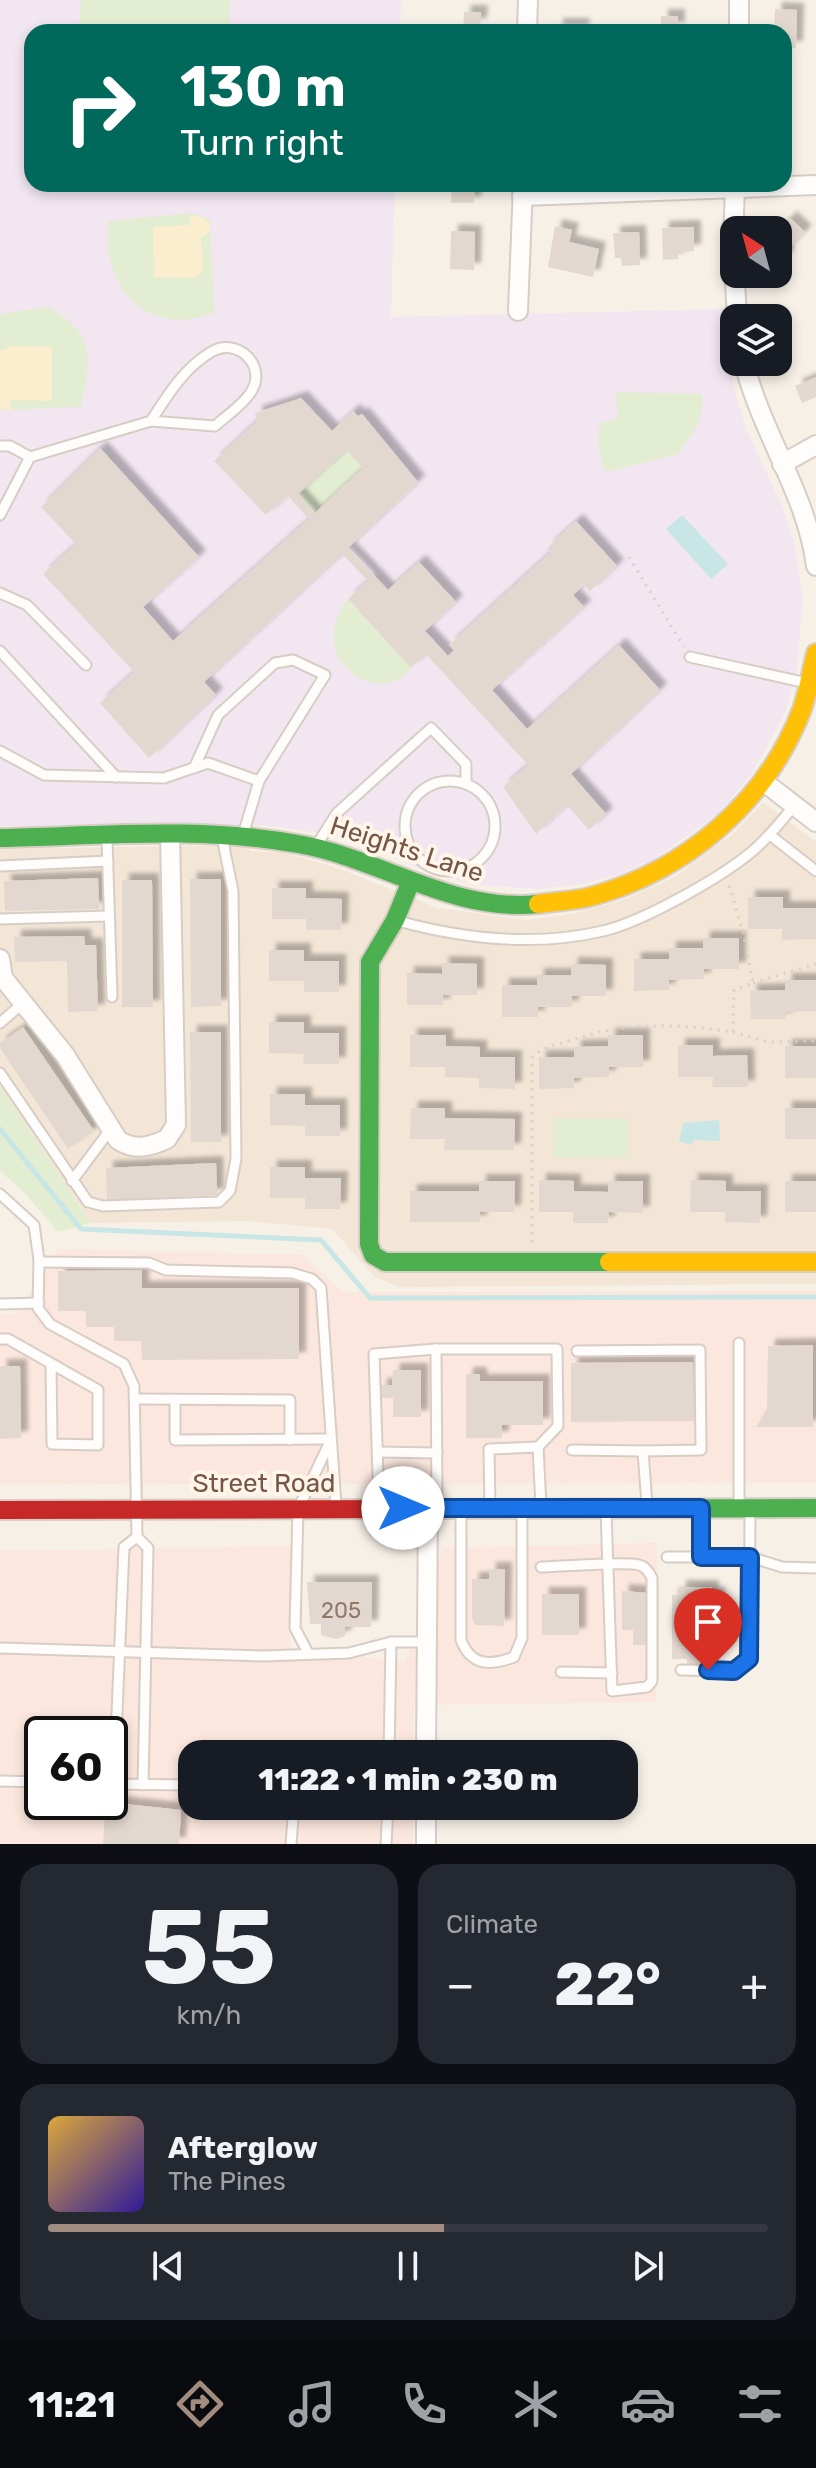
<!DOCTYPE html>
<meta charset="utf-8">
<style>
body{margin:0;font-family:Rubik,sans-serif;background:#242831;color:#f1f3f6;height:100vh;display:flex;flex-direction:column;font-size:30px;white-space:nowrap}
*{box-sizing:border-box;margin:0}
p{font-size:26px;color:#9ea1a6}
.icon{flex:none;width:44px;height:44px;fill:none;stroke:currentColor;stroke-width:2;stroke-linecap:round;stroke-linejoin:round}
.map{position:relative;height:1844px;overflow:hidden}
.drawer{display:flex;flex-direction:column;gap:20px;padding:20px;background:#0d0f14;flex:1}
.drawer>*{flex:none}
.guide{position:absolute;left:24px;top:24px;width:768px;height:168px;border-radius:24px;box-shadow:0 4px 12px #0003;background:#00695c;color:#fff;overflow:hidden}
.needle{width:52px;rotate:324deg}
.buttons{position:absolute;left:720px;top:216px;display:grid;gap:16px}
.buttons a{display:grid;place-items:center;width:72px;height:72px;border-radius:16px;background:#171b24;box-shadow:0 4px 12px #0003;font-size:40px}
.speed{position:absolute;left:24px;top:1716px;display:flex;gap:16px;font-size:40px;font-weight:700;text-align:center}
.speed>*{display:grid;place-content:center;width:104px;height:104px;border-radius:50%;background:#171b24;box-shadow:0 4px 12px #0003;line-height:1}
.speed .limit{border:4px solid #111;border-radius:12px;background:#fff;color:#111}
.pin{position:absolute;display:grid;place-items:center;width:68px;height:68px;color:#fff;margin:-82px -34px;border-radius:50% 50% 50% 0;rotate:-45deg;box-shadow:0 0 8px #0007}
.pin .icon{rotate:45deg}
.me{position:absolute;width:88px;margin:-44px;rotate:90deg;stroke-linejoin:round;filter:drop-shadow(0 0 6px #0008)}
.turn{display:flex;align-items:center;gap:28px;height:168px;padding:0 24px;font-size:36px}
.turn .icon{width:104px;height:104px;stroke-width:2.5}
.turn b{display:block;font-size:56px;line-height:68px}
.big{font-size:60px;font-weight:800;line-height:1.1}
.drawer .tile{flex:1;display:flex;flex-direction:column;justify-content:center;gap:12px;min-width:0;padding:0 28px;border-radius:24px;background:#242831}
.drawer .dial{align-items:center;gap:0}
.dial b{font-size:104px;line-height:1}
.song{display:flex;align-items:center;gap:24px}
.cover{width:96px;height:96px;border-radius:12px;background:linear-gradient(135deg,hsl(40 70% 55%),hsl(250 70% 35%))}
.played{height:8px;border-radius:4px;background:linear-gradient(90deg,#a28c7f 55%,#363941 55%)}
.keys{display:flex;justify-content:space-around;direction:ltr}
.heat{display:flex;justify-content:space-between;align-items:center;font-size:44px;direction:ltr}
.drawer .tiles{flex:1;display:grid;gap:20px;grid-template-columns:1fr 1fr}
.tile:last-child{grid-column:span 2}
.trip{position:absolute;left:178px;top:1740px;width:460px;height:80px;border-radius:24px;background:#171b24;box-shadow:0 4px 12px #0003;font-weight:800;line-height:80px;text-align:center}
.tabs{display:flex;height:128px;justify-content:space-around;align-items:center;background:#090b0e;color:#9ea1a6}
.tabs .icon{width:56px;height:56px}
.tabs .current{color:#a28c7f}
.tabs b{font-size:36px;color:#f1f3f6}
.map>svg:first-child{display:block}
</style>
<div class="map">
<svg width="816" height="1844" viewBox="0 0 816 1844">
<defs>
<filter id="shadow"><feDropShadow dx="7" dy="-7" stdDeviation="2" flood-color="#0004"/></filter>
</defs>
<rect width="100%" height="100%" fill="#f7f0e7"/>
<path fill="#f3e6d7" d="M763,802L816,842V1284L398,1287L375,1277L332,1229L248,1221L91,1223L0,1086V849L249,845L250,851L284,853L338,868L437,908L527,920L572,914L626,899L676,876L735,832Z"/>
<g fill="#fbe7dd" fill-rule="evenodd">
<path d="M59,1249L303,1255L342,1292L816,1291V1483L0,1484V1315H16Z"/>
<path d="M657,1543L656,1702L414,1705L413,1754H192V1806H413V1844H0V1551L291,1546L290,1650L405,1662L443,1548ZM42,1734H110V1802H42Z"/>
</g>
<path fill="#f2e6f1" d="M0,0H401L400,32H32V184H395L391,317L722,309L733,384L746,429L782,506L794,542L803,599L796,677L784,715L751,775L719,813L653,860L617,875L578,885L538,889L478,885L441,876L333,835L265,825L0,826Z"/>
<g fill="#e3edd2">
<path d="M81,0H230L229,32L79,30Z"/>
<path d="M191,213L210,219L214,313C146,338 102,289 108,221Z"/>
<path d="M47,307C96,332 91,358 81,407L1,410L0,314Z"/>
<path d="M616,392L702,394C705,418 692,435 678,454L607,472C598,462 597,436 600,423L618,418Z"/>
<path d="M346,450L363,468L315,513L298,494Z"/>
<path d="M348,599L411,668C381,710 301,660 348,599Z"/>
<path d="M0,1086L91,1223L58,1232L24,1192L0,1171Z"/>
<path d="M552,1118L628,1119L627,1157L554,1158Z"/>
</g>
<g fill="#fbeecf">
<path d="M191,216H200L210,224V231L201,238L203,272L195,278L154,277L153,227L189,225Z"/>
<path d="M13,346L52,347V401L10,400L12,410L0,409V351Z"/>
</g>
<g fill="#c9e6e7">
<path d="M682,515L728,564L711,579L666,529Z"/>
<path d="M719,1120L720,1141L695,1140L690,1145L679,1141L683,1123Z"/>
</g>
<g fill="none" stroke-linecap="round" stroke-linejoin="round">
<path stroke="#c9e6e7" stroke-width="5" d="M0,1129L81,1229L321,1240L370,1298L816,1297"/>
</g>
<g fill="#e3d8cf" fill-rule="evenodd" filter="url(#shadow)">
<path d="M775,9L797,10L796,48H784V32H774Z"/>
<path d="M464,12H481L480,25H472V32H463Z"/>
<rect x="661" y="16" width="17" height="13"/>
<path d="M556,25H583L582,32H556Z"/>
<path d="M452,184H475L474,203H451Z"/>
<path d="M790,218L805,232L785,252L788,255L778,265V230Z"/>
<path d="M555,226L572,230L569,242L599,249L593,277L548,267Z"/>
<path d="M694,227V251L678,252V259L663,260L662,228Z"/>
<path d="M451,231L475,232L474,270L450,269Z"/>
<path d="M639,232L640,265L622,266L621,258H615L613,233Z"/>
<path d="M816,377V397L802,403L795,386Z"/>
<path d="M301,398L332,431L353,411L358,416L362,414L418,482L348,548L388,590L419,562L456,602L425,631L448,656L454,650L449,645L551,552L547,548L576,521L617,566L590,591L584,585L573,595L584,607L492,690L527,729L619,645L660,690L571,774L606,814L589,830L567,805L536,834L503,787L528,765L426,654L411,668L348,599L368,581L342,554L204,682L216,695L149,758L100,703L134,672L43,574L76,544L41,507L100,448L199,557L143,607L173,641L309,519L288,496L266,515L214,461L257,421L255,413ZM346,450L363,468L315,513L298,494Z"/>
<path d="M98,878L99,909L5,911L4,881Z"/>
<path d="M190,879H221V1006L191,1007Z"/>
<path d="M122,880H152L153,1007H122Z"/>
<path d="M272,888H306V898L342,899L341,930H306V919H272Z"/>
<path d="M748,897H783V908H816V939L782,940V929H748Z"/>
<path d="M84,936L85,945H96L98,1011L68,1012L67,961L15,962L14,937Z"/>
<path d="M703,938H739V969H704V979L669,980V990L634,991V959H669V948H703Z"/>
<path d="M269,950H304V961H339V992H304V981H269Z"/>
<path d="M442,963L477,964V995H443V1005H407V973L442,974Z"/>
<path d="M571,964L606,965V996H572V1007H538V1017H502V985H537V975H571Z"/>
<path d="M785,980H816V1011L786,1012V1019H751L750,991L785,990Z"/>
<path d="M269,1022H304V1033H339V1064H303L304,1054L269,1053Z"/>
<path d="M23,1027L94,1131L68,1149L0,1048V1043Z"/>
<path d="M190,1032H221V1142H191Z"/>
<path d="M410,1035H446V1046L480,1047V1057H515V1089L479,1088V1078L445,1077V1067H410Z"/>
<path d="M608,1035H643V1067H609V1077L574,1078V1088L539,1089V1057H574V1047L608,1046Z"/>
<path d="M678,1045H713V1056L747,1055L748,1087H712L713,1077H678Z"/>
<rect x="785" y="1046" width="31" height="32"/>
<path d="M270,1094H305V1105H340V1136H305V1126L270,1125Z"/>
<path d="M411,1108H445V1118L515,1119L514,1150H444L445,1139H410Z"/>
<rect x="785" y="1108" width="31" height="31"/>
<path d="M216,1163L217,1195L107,1200L106,1168Z"/>
<path d="M270,1167H305V1178H341L340,1209H305V1198H270Z"/>
<path d="M539,1180L574,1181V1191L608,1192V1181H643V1213L609,1212L608,1223H573V1212H539Z"/>
<path d="M691,1180L726,1181V1191H761L760,1223L725,1222V1212H690Z"/>
<path d="M479,1181H515L514,1212H480V1222H410V1191H479Z"/>
<rect x="785" y="1181" width="31" height="31"/>
<path d="M142,1270V1288H299V1359L142,1360L141,1341H114V1327H86V1311H58V1271Z"/>
<path d="M813,1345V1427H756L767,1409L768,1346Z"/>
<path d="M693,1362L694,1421L571,1422V1363Z"/>
<path d="M0,1366H20L21,1438L0,1439Z"/>
<path d="M393,1370H421V1417H393V1398H380V1385H392Z"/>
<path d="M466,1374H480V1381H543V1425H502V1438H466Z"/>
<path d="M489,1569H505L504,1626L475,1625L472,1619V1579H489Z"/>
<path d="M307,1582H372L371,1627H345V1636L336,1639L321,1635V1624H310Z"/>
<path d="M679,1587H712V1594H718V1618L733,1617V1639H718V1658H703V1665H687V1659H672V1595H679Z"/>
<path d="M622,1591L648,1593L647,1645H633V1630H622Z"/>
<rect x="542" y="1594" width="37" height="41"/>
<path d="M106,1802L181,1810L179,1844H103Z"/>
</g>
<g fill="none" stroke-linecap="round" stroke-linejoin="round">
<defs>
<g id="lane">
<path d="M0,446H10L30,457L0,515"/>
<path d="M30,457L151,421L215,426C226,416 243,405 251,392C268,366 237,336 211,352C184,368 167,396 151,421"/>
<path d="M0,593L27,605L86,665"/>
<path d="M0,651L116,777"/>
<path d="M690,657L807,683"/>
<path d="M0,751L44,775L164,778L208,763L259,781"/>
<path d="M194,768L218,715L275,663L293,660L325,675L259,781L243,835"/>
<circle cx="450" cy="826" r="45"/>
<path d="M770,835L816,871"/>
<path d="M107,839L112,997"/>
<path d="M318,843L337,813L431,728L466,764V784"/>
<path d="M0,866L108,861"/>
<path d="M0,919L109,916"/>
<path d="M398,921C464,939 535,947 603,931C642,922 718,879 749,854C767,840 780,822 795,805"/>
<path d="M0,1023L23,1003"/>
<path d="M0,1073L88,1202L103,1206L219,1202L230,1191L236,1159L233,891L222,837"/>
<path d="M72,1181L110,1130"/>
<path d="M0,1194L34,1225L39,1260L38,1308L50,1324L124,1364L134,1386L137,1537L148,1548L143,1785"/>
<path d="M39,1262L149,1263L166,1270L292,1273L312,1279L321,1288L336,1506"/>
<path d="M0,1304L39,1303"/>
<path d="M0,1339H8L98,1390V1445L52,1444L51,1364"/>
<path d="M436,1349L437,1505"/>
<path d="M577,1351L700,1350L701,1450L643,1451L647,1505"/>
<path d="M135,1399L290,1400V1440"/>
<path d="M175,1400V1440L329,1439"/>
<path d="M572,1450L643,1451"/>
<path d="M378,1452L437,1453"/>
<path d="M739,1504V1343"/>
<path d="M379,1505L374,1354L436,1349H557L558,1426L538,1447"/>
<path d="M490,1507L489,1449L538,1447L541,1505"/>
<path d="M461,1512V1640C471,1666 490,1666 514,1657L522,1638V1511"/>
<path d="M667,1557H750L782,1567L816,1568"/>
<path d="M701,1557V1512"/>
<path d="M541,1567C562,1567 622,1561 639,1565C645,1566 649,1572 652,1578V1681L647,1687L612,1691L606,1510"/>
<path d="M0,1648L263,1656L349,1653L391,1642"/>
<path d="M308,1653L295,1628L298,1509L328,1446"/>
<path d="M681,1670L734,1671L749,1659L750,1512"/>
<path d="M561,1672L612,1673"/>
<path d="M389,1754L391,1642H427"/>
<path d="M0,1781L42,1782"/>
<path d="M110,1784L192,1785"/>
<path d="M114,1784L124,1547L137,1537"/>
<path d="M291,1844L294,1806"/>
<path d="M386,1844L388,1806"/>
</g>
<g id="street">
<path d="M527,32L528,0"/>
<path d="M739,32V0"/>
<path d="M735,184L733,246L737,318"/>
<path d="M522,196L816,185"/>
<path d="M518,311L523,186"/>
<path d="M744,362C761,433 807,494 816,566"/>
<path d="M782,464L816,445"/>
<path d="M764,782L816,822"/>
<path d="M0,959L3,978L65,1055L118,1140C135,1151 149,1147 167,1139L176,1125L170,834"/>
<path d="M426,1754L428,1509"/>
<path d="M426,1844V1806"/>
</g>
<g id="fast">
<path d="M0,838C98,836 201,826 298,844C380,858 452,913 538,904"/>
<path d="M411,881L395,920L370,962L369,1244L373,1255L385,1262H609"/>
<path d="M412,1509L816,1508"/>
</g>
<g id="slow">
<path d="M538,904C556,901 576,901 593,896C686,870 765,803 801,712C808,694 811,672 816,653"/>
<path d="M609,1262H816"/>
</g>
<path id="jam" d="M0,1510L412,1509"/>
</defs>
<use href="#lane" stroke="#d8cdc5" stroke-width="13"/>
<use href="#street" stroke="#d8cdc5" stroke-width="22"/>
<use href="#fast" stroke="#d8cdc4" stroke-width="22"/>
<use href="#slow" stroke="#d8cdc4" stroke-width="22"/>
<use href="#jam" stroke="#d8cdc4" stroke-width="22"/>
<g stroke="#d9d0cb" stroke-width="3" stroke-dasharray="2 6" stroke-linecap="butt">
<path d="M629,557L684,647"/>
<path d="M753,983L816,964"/>
<path d="M733,1032L768,1042L816,1041"/>
<path d="M532,1242V1058C538,1049 554,1045 565,1042C624,1022 671,1023 733,1032L734,990L753,983L744,936L728,881"/>
</g>
<use href="#lane" stroke="#fefdfb" stroke-width="9"/>
<use href="#street" stroke="#fefdfb" stroke-width="18"/>
<use href="#fast" stroke="#4caf50" stroke-width="18"/>
<use href="#slow" stroke="#ffc107" stroke-width="18"/>
<use href="#jam" stroke="#c62828" stroke-width="18"/>
</g>
<g fill="none" stroke-linecap="round" stroke-linejoin="round">
<defs>
<path id="route" d="M403,1508H701V1557H750L749,1659L734,1671L708,1670"/>
</defs>
<use href="#route" stroke="#114b97" stroke-width="20"/>
<use href="#route" stroke="#1a73e8" stroke-width="14"/>
</g>
<g text-anchor="middle" stroke-width="8" stroke-linejoin="round" paint-order="stroke">
<g font-size="22" fill="#92786b">
<text x="341" y="1618">205</text>
</g>
<g font-size="26" fill="#755647" stroke="#fff5e8">
<text transform="translate(407 849) rotate(18)" y="9">Heights Lane</text>
<text x="264" y="1492">Street Road</text>
</g>
</g>
</svg>
<div class="buttons">
<a><svg class="needle" viewBox="-14 -14 28 28"><path d="M0-13l5 13h-10z" fill="#e53935"/><path d="M0 13l5-13h-10z" fill="#9ea1a6"/></svg></a>
<a><svg class="icon" aria-label="layers" viewBox="0 0 24 24"><path d="M12 4l9 5-9 5-9-5zM3 14l9 5 9-5"/></svg></a>
</div>
<div class="speed"><div class="limit">60</div></div>
<div class="pin" style="left:708px;top:1670px;background:#d93025"><svg class="icon" aria-label="arrive" viewBox="0 0 24 24"><path d="M6 21V4h12l-3 4 3 4H6"/></svg></div>
<svg class="me" style="left:403px;top:1508px" viewBox="-20 -20 40 40"><circle r="19" fill="#fff"/><path d="M0-13L10 11 0 6-10 11z" fill="#1a73e8"/></svg>
<div class="trip">11:22 · 1 min · 230 m</div>
<div class="guide">
<div class="turn"><svg class="icon" aria-label="right" viewBox="0 0 24 24"><path d="M7 20v-9h11M14 6l5 5-5 5"/></svg><div><b>130 m</b>Turn right</div></div>
</div>
</div>
<section class="drawer">
<div class="tiles">
<div class="tile dial"><b>55</b><p>km/h</p></div>
<div class="tile"><p>Climate</p>
<div class="heat"><a>−</a><b class="big">22°</b><a>+</a></div>
</div>
<div class="tile">
<div class="song"><i class="cover"></i><div><b>Afterglow</b><p>The Pines</p></div></div>
<div class="played"></div>
<div class="keys"><svg class="icon" aria-label="previous" viewBox="0 0 24 24"><path d="M18 5L8 12l10 7zM5 5v14"/></svg><svg class="icon" aria-label="pause" viewBox="0 0 24 24"><path d="M8 5v14M16 5v14"/></svg><svg class="icon" aria-label="next" viewBox="0 0 24 24"><path d="M6 5l10 7-10 7zM19 5v14"/></svg></div>
</div>
</div>
</section>
<nav class="tabs">
<b>11:21</b>
<svg class="icon current" aria-label="directions" viewBox="0 0 24 24"><path d="M12 3l9 9-9 9-9-9zM9 14v-3h6M13 9l2 2-2 2"/></svg>
<svg class="icon" aria-label="music" viewBox="0 0 24 24"><path d="M9 18V5l10-2v13"/><circle cx="6" cy="18" r="3"/><circle cx="16" cy="16" r="3"/></svg>
<svg class="icon" aria-label="phone" viewBox="0 0 24 24"><path d="M5 4h4l2 5-3 2q2 4 5 5l2-3 5 2v4C11 20 4 13 5 4z"/></svg>
<svg class="icon" aria-label="climate" viewBox="0 0 24 24"><path d="M12 3v18M4 7l16 10M4 17L20 7"/></svg>
<svg class="icon" aria-label="car" viewBox="0 0 24 24"><path d="M5 17H2v-5l4-1 3-4h7l3 4 3 1v5h-3M9 17h6M6 11h13"/><circle cx="7" cy="17" r="2"/><circle cx="17" cy="17" r="2"/></svg>
<svg class="icon" aria-label="filters" viewBox="0 0 24 24"><path d="M4 7h16M4 17h16"/><circle cx="9" cy="7" r="2"/><circle cx="15" cy="17" r="2"/></svg>
</nav>
